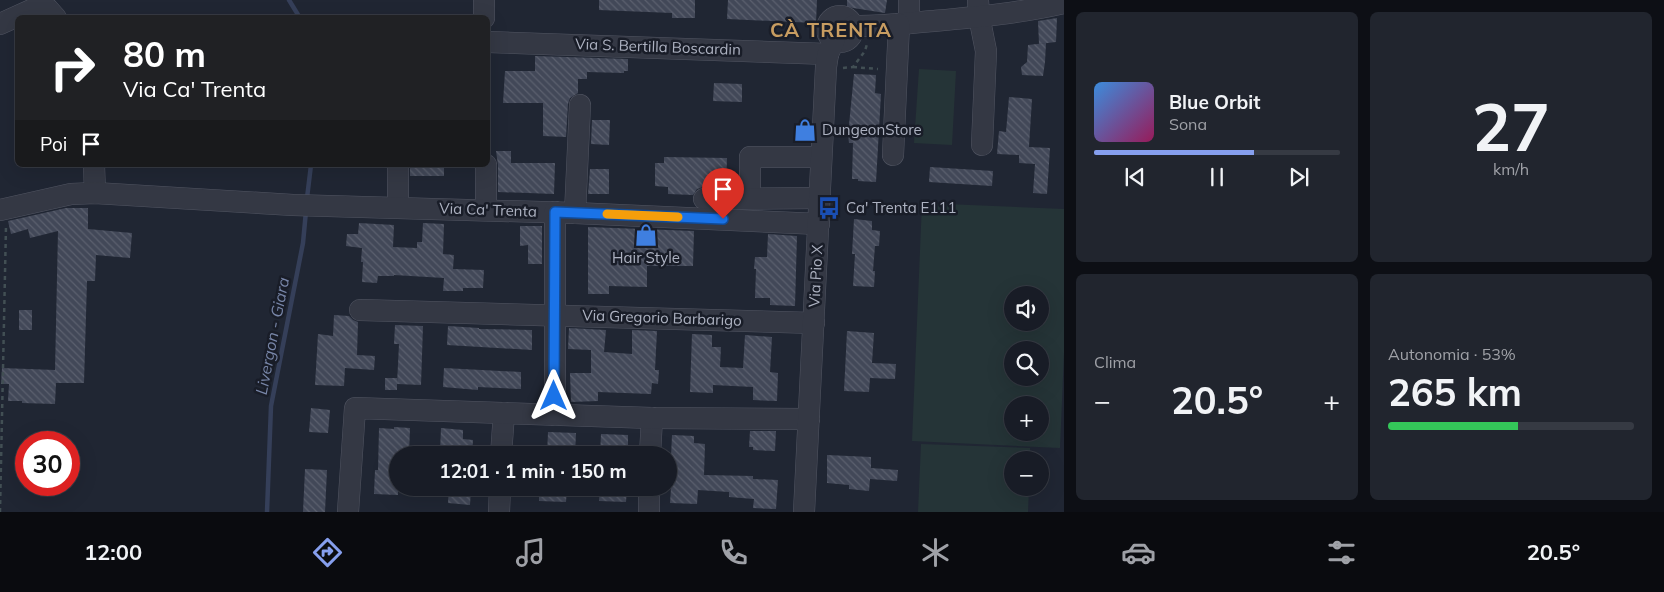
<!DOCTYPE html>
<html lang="it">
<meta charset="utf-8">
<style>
body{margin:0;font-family:Mulish,sans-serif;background:#21252e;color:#f1f3f6;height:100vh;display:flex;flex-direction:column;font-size:19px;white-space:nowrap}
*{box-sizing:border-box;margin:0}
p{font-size:16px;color:#9fa1a7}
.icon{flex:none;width:28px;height:28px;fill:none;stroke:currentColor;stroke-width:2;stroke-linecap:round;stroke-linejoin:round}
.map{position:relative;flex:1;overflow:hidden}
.details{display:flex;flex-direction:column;gap:12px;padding:12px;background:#0d0f15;width:600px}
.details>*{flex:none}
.hud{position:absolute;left:15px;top:15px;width:475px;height:152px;border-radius:8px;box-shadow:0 5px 20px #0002,0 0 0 1px #363a43;background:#202124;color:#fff;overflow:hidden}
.fabs{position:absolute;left:1004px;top:286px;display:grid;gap:10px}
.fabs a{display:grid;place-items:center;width:45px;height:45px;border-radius:50%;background:#181c26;box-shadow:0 5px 20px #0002,0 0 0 1px #363a43;font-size:25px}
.speed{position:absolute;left:15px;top:431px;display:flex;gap:10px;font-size:25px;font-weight:700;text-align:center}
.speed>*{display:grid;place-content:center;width:65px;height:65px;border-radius:50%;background:#181c26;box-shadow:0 5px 20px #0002,0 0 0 1px #363a43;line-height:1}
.speed .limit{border:8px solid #d22;background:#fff;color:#111}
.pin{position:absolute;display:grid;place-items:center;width:42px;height:42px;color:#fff;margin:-51px -21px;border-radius:50% 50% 50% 0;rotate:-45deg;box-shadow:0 0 5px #0007}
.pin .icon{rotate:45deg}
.me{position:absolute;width:55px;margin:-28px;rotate:0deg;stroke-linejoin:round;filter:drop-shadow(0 0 4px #0008)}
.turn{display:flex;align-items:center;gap:18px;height:105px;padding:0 25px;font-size:22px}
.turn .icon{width:65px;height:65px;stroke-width:2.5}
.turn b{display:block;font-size:35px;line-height:42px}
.then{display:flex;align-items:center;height:48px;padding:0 25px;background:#0003;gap:10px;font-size:19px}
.big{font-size:38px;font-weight:700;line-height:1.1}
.details .widget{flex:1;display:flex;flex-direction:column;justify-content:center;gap:8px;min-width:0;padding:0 18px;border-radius:8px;background:#21252e}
.details .dial{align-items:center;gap:0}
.dial b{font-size:65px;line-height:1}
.song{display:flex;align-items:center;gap:15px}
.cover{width:60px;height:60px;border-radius:8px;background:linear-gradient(135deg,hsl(210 70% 55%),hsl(330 70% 35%))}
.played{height:5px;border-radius:2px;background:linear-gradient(90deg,#869fee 65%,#363a43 65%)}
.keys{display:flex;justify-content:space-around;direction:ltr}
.heat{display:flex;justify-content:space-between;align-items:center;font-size:28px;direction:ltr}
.charge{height:8px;border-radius:4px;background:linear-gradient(90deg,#34c759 53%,#363a43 0)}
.details .tiles{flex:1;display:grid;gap:12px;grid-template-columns:repeat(2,1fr)}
.trip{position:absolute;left:389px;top:446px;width:288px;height:50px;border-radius:25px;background:#181c26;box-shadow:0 5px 20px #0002,0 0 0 1px #363a43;font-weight:700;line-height:50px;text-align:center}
.menu{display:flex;height:80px;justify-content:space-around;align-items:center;background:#0a0b0f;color:#9fa1a7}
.menu .icon{width:35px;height:35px}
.menu .selected{color:#869fee}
.menu b{font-size:22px;color:#f1f3f6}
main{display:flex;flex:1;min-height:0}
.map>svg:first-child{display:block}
</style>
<main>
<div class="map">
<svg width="1064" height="512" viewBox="0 0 1064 512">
<defs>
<pattern id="building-back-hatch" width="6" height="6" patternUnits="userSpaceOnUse" patternTransform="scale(1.25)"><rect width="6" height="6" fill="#424858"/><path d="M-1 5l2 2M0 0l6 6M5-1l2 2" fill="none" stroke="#5b606e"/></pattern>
</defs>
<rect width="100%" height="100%" fill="#202633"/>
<g fill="#253437" fill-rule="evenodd">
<path d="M919,69L956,71L952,145L914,143Z"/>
<path d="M922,203L1064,209V353L1060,448L912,441ZM1012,295H1040V322H1012ZM1012,350H1040V378H1012ZM1012,405H1040V432H1012Z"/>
<path d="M921,444L1030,448V460H1012V488H1029L1028,512H918Z"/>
</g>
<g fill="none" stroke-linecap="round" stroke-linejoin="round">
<g stroke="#353f59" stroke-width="4.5">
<path d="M289,0L300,18"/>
<path d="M307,198L311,165"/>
<path d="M267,512L271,406L303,243L306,211"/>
</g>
</g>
<g fill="url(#building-back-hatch)">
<path d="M599,0H695V18H672V13L599,10Z"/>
<path d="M728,0H817L816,23L727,19Z"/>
<path d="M847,0H887L885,13L847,7Z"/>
<path d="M1057,18L1056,42L1039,44L1038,21Z"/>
<path d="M1046,43L1045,62L1043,76L1022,75L1021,67L1027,62L1028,45Z"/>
<path d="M535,56L628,59V71H624V73L587,72V79H578V93L570,98L568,104L566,137L543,136V103H503L505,71H535Z"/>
<path d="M854,74L876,75L875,93L881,94L876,182L858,181V179H852L853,143H849L848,135Z"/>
<path d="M714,83L742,84V102L713,101Z"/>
<path d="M1009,97L1032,99L1029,147L1050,148L1047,194L1033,193L1035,164L1019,163V155L997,154L999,131L1006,132Z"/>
<path d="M592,120H610L609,145L591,144Z"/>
<path d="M496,151H511V163H555L554,194L498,192V165Z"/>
<path d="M664,157L727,158L726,186L703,187L697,189L693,195L668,194V187L655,186V163H664Z"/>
<rect x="410" y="165" width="34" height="11"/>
<path d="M930,167L993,171L992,186L929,182Z"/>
<path d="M590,169H609V194H588Z"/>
<path d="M66,208H88V229L132,233L130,258L96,255L95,281H87L84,383H56L55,404L22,403V401H8L9,384H1L2,368L55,370L58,231L30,238L28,229L11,234L8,221Z"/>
<path d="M854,219L872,221V230L880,231L879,246H875L873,271H875L874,287L853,286L855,254H852Z"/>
<path d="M359,223L394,225L393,247L417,248V242H422L423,223L444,224L443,254L454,255L453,269L484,270L483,288H463V291H443L444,278L394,275V276H378L377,283L362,282L363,262H361L362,248L346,246L347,234H358Z"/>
<path d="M520,226H542V264H528V245L520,246Z"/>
<path d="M588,227L694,231L693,266H647V287L609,286V294H588Z"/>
<path d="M768,234L797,236L795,306L770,305V298H755L756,269H754L755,257H767Z"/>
<rect x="19" y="310" width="13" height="20"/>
<path d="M334,315L349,316L353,320L358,322L357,355L375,356L374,370L345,368L344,386L315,385L318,334L333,336Z"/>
<path d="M395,325L423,326L421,385L397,384L399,344H394Z"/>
<path d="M448,326L479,328V329L532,330V350L447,345Z"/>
<path d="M569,328L606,330L604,352L632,354V330L657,331L655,370H659L658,384L652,383L651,394L598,392V401L571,402L570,373H591V350L568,349Z"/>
<path d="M847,331L874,333L872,363L896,364L895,379L870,378L869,392L844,391Z"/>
<path d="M692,334L712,335V347H721L720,367L743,368L745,335L772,337L770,372L778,373L777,401L753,400V387L713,385V393L690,392Z"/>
<path d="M444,368L521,372V389L478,387V390L443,387Z"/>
<rect x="385" y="378" width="12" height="12"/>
<path d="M311,408L330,410L328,433L309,432Z"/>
<path d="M394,427L410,428L409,455H398V495L374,494L375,470H378L379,428L394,429Z"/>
<path d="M441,428L463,430V439L473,440L472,453L440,451Z"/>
<path d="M750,431H776L775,451L753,450V447H749Z"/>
<path d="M548,432L576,433L575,455H547Z"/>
<path d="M601,434L628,435V455H600Z"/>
<path d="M672,435L694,436V443L705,444L704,475L753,476V479L778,480L776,509L753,508L754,499L729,497V492L698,490L697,504L670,503L673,457H671Z"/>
<path d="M827,455L871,457V468L898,470L897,481L870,479L869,491L849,489V485L827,483Z"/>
<path d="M305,469L327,470L325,512H303Z"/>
<path d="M449,488H471L470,505L448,503Z"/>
<path d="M539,488H567L566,502L539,501Z"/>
<path d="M600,488H627L626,502L599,501Z"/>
</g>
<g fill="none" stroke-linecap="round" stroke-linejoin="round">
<defs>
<g id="minor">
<path d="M978,0L979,16L986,51L982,145"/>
<circle cx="840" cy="29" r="13"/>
<path d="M484,18V0"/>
<path d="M909,23V0"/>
<path d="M0,24L31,10L48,9L56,18"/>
<path d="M853,26C880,27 907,23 934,21C977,17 1021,13 1064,3"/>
<path d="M488,42L828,54"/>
<path d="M893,155L899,24"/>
<path d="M94,165L95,193"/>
<path d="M486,165V209"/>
<path d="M750,198V157H821"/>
<path d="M704,199L820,198"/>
<path d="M398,207V165"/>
<path d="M0,210L71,194L95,193L293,205L575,213L819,224"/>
<path d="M575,213L580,105"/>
<path d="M360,310L814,323"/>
<path d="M555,415V212"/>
<path d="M501,455L504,413"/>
<path d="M650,455L652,418"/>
<path d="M348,512L355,408L652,418L809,419"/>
<path d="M499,512L500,488"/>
<path d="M649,512V488"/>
<path d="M804,512L826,67L828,54L834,41"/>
</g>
</defs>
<use href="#minor" stroke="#515562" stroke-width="22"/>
<g stroke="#424f54" stroke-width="2.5" stroke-dasharray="4 4" stroke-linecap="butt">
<path d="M853,67L878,69"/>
<path d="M843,68L853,67L865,51L867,44"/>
<path d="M0,512L6,226"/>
</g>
<use href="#minor" stroke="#343844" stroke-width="21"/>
</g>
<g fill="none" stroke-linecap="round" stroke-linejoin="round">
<defs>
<path id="route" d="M554,396L555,212L723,219"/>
</defs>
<use href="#route" stroke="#114b97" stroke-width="12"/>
<use href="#route" stroke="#1a73e8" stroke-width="9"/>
<path stroke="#f59e0b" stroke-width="9" d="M607,214L678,217"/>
</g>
<defs>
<symbol id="shop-bare" viewBox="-9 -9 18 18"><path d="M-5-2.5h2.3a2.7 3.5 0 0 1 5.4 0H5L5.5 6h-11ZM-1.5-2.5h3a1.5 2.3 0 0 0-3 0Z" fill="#3f7fe0" stroke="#191d28" stroke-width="2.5" paint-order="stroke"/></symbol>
<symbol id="bus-bare" viewBox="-9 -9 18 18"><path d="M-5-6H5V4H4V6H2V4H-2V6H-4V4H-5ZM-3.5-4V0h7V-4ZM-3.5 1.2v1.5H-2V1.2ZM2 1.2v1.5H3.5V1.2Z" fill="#1a4fb4" stroke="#191d28" stroke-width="2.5" paint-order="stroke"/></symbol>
</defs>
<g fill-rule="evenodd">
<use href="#shop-bare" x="789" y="114" width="32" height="32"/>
<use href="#bus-bare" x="813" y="192" width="32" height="32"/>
<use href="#shop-bare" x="630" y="219" width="32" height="32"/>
</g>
<g text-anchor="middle" stroke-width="5" stroke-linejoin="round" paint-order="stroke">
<g font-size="15" fill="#adb2c1" stroke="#191d28">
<text transform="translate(658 47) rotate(2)" y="5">Via S. Bertilla Boscardin</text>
<text transform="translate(488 210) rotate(2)" y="5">Via Ca' Trenta</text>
<text transform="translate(816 276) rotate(-87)" y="5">Via Pio X</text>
<text transform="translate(662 318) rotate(2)" y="5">Via Gregorio Barbarigo</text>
</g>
<g font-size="15" fill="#adb2c1" stroke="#191d28" text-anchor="start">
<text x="822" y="135">DungeonStore</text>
<text x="846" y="213">Ca' Trenta E111</text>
<text x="646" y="263" text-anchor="middle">Hair Style</text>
</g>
<g font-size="16" font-style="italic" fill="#7886a8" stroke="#191d28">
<text transform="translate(272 336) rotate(-79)" y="6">Livergon - Giara</text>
</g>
<g font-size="20" font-weight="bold" letter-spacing="1" fill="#c89d61" stroke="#191d28">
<text x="831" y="37">CÀ TRENTA</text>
</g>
</g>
</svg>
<div class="fabs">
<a><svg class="icon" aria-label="sound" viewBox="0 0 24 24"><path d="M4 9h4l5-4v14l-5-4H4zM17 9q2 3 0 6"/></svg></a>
<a><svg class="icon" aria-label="search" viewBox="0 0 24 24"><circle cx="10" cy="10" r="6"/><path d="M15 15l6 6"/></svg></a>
<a>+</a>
<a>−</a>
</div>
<div class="speed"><div class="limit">30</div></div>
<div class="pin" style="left:723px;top:219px;background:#d93025"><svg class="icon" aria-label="arrive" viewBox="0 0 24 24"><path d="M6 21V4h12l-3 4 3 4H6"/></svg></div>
<svg class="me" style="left:554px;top:396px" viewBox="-20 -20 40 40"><path d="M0-17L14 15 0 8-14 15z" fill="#1a73e8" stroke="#fff" stroke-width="4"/></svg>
<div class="trip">12:01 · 1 min · 150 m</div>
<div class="hud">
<div class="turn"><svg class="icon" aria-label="right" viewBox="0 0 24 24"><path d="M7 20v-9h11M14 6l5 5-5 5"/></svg><div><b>80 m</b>Via Ca' Trenta</div></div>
<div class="then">Poi<svg class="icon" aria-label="arrive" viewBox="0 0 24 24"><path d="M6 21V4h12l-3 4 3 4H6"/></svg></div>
</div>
</div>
<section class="details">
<div class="tiles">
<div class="widget">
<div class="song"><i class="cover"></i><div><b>Blue Orbit</b><p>Sona</p></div></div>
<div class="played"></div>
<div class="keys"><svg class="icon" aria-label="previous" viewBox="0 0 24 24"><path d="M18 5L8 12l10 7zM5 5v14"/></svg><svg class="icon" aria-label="pause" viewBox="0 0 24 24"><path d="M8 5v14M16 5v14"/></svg><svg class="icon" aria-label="next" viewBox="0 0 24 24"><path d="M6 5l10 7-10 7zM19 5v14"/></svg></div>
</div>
<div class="widget dial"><b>27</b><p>km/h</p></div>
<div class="widget"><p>Clima</p>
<div class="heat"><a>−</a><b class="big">20.5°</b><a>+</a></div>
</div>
<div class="widget"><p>Autonomia · 53%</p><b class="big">265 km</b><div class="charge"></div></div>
</div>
</section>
</main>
<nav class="menu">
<b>12:00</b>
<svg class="icon selected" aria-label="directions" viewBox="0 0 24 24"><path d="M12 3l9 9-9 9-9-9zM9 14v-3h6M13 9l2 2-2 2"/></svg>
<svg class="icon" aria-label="music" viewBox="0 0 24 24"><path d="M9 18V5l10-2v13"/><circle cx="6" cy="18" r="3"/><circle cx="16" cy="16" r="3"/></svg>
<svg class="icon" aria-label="phone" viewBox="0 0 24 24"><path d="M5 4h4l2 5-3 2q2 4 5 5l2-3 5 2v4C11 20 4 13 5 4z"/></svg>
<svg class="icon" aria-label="climate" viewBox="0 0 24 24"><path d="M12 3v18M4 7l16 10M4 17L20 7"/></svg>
<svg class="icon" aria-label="car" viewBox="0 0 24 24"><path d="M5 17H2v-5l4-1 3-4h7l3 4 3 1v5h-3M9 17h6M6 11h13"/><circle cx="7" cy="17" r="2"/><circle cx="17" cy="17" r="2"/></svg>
<svg class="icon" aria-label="filters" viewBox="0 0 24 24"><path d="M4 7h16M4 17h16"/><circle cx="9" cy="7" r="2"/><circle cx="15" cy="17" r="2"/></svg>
<b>20.5°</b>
</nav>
